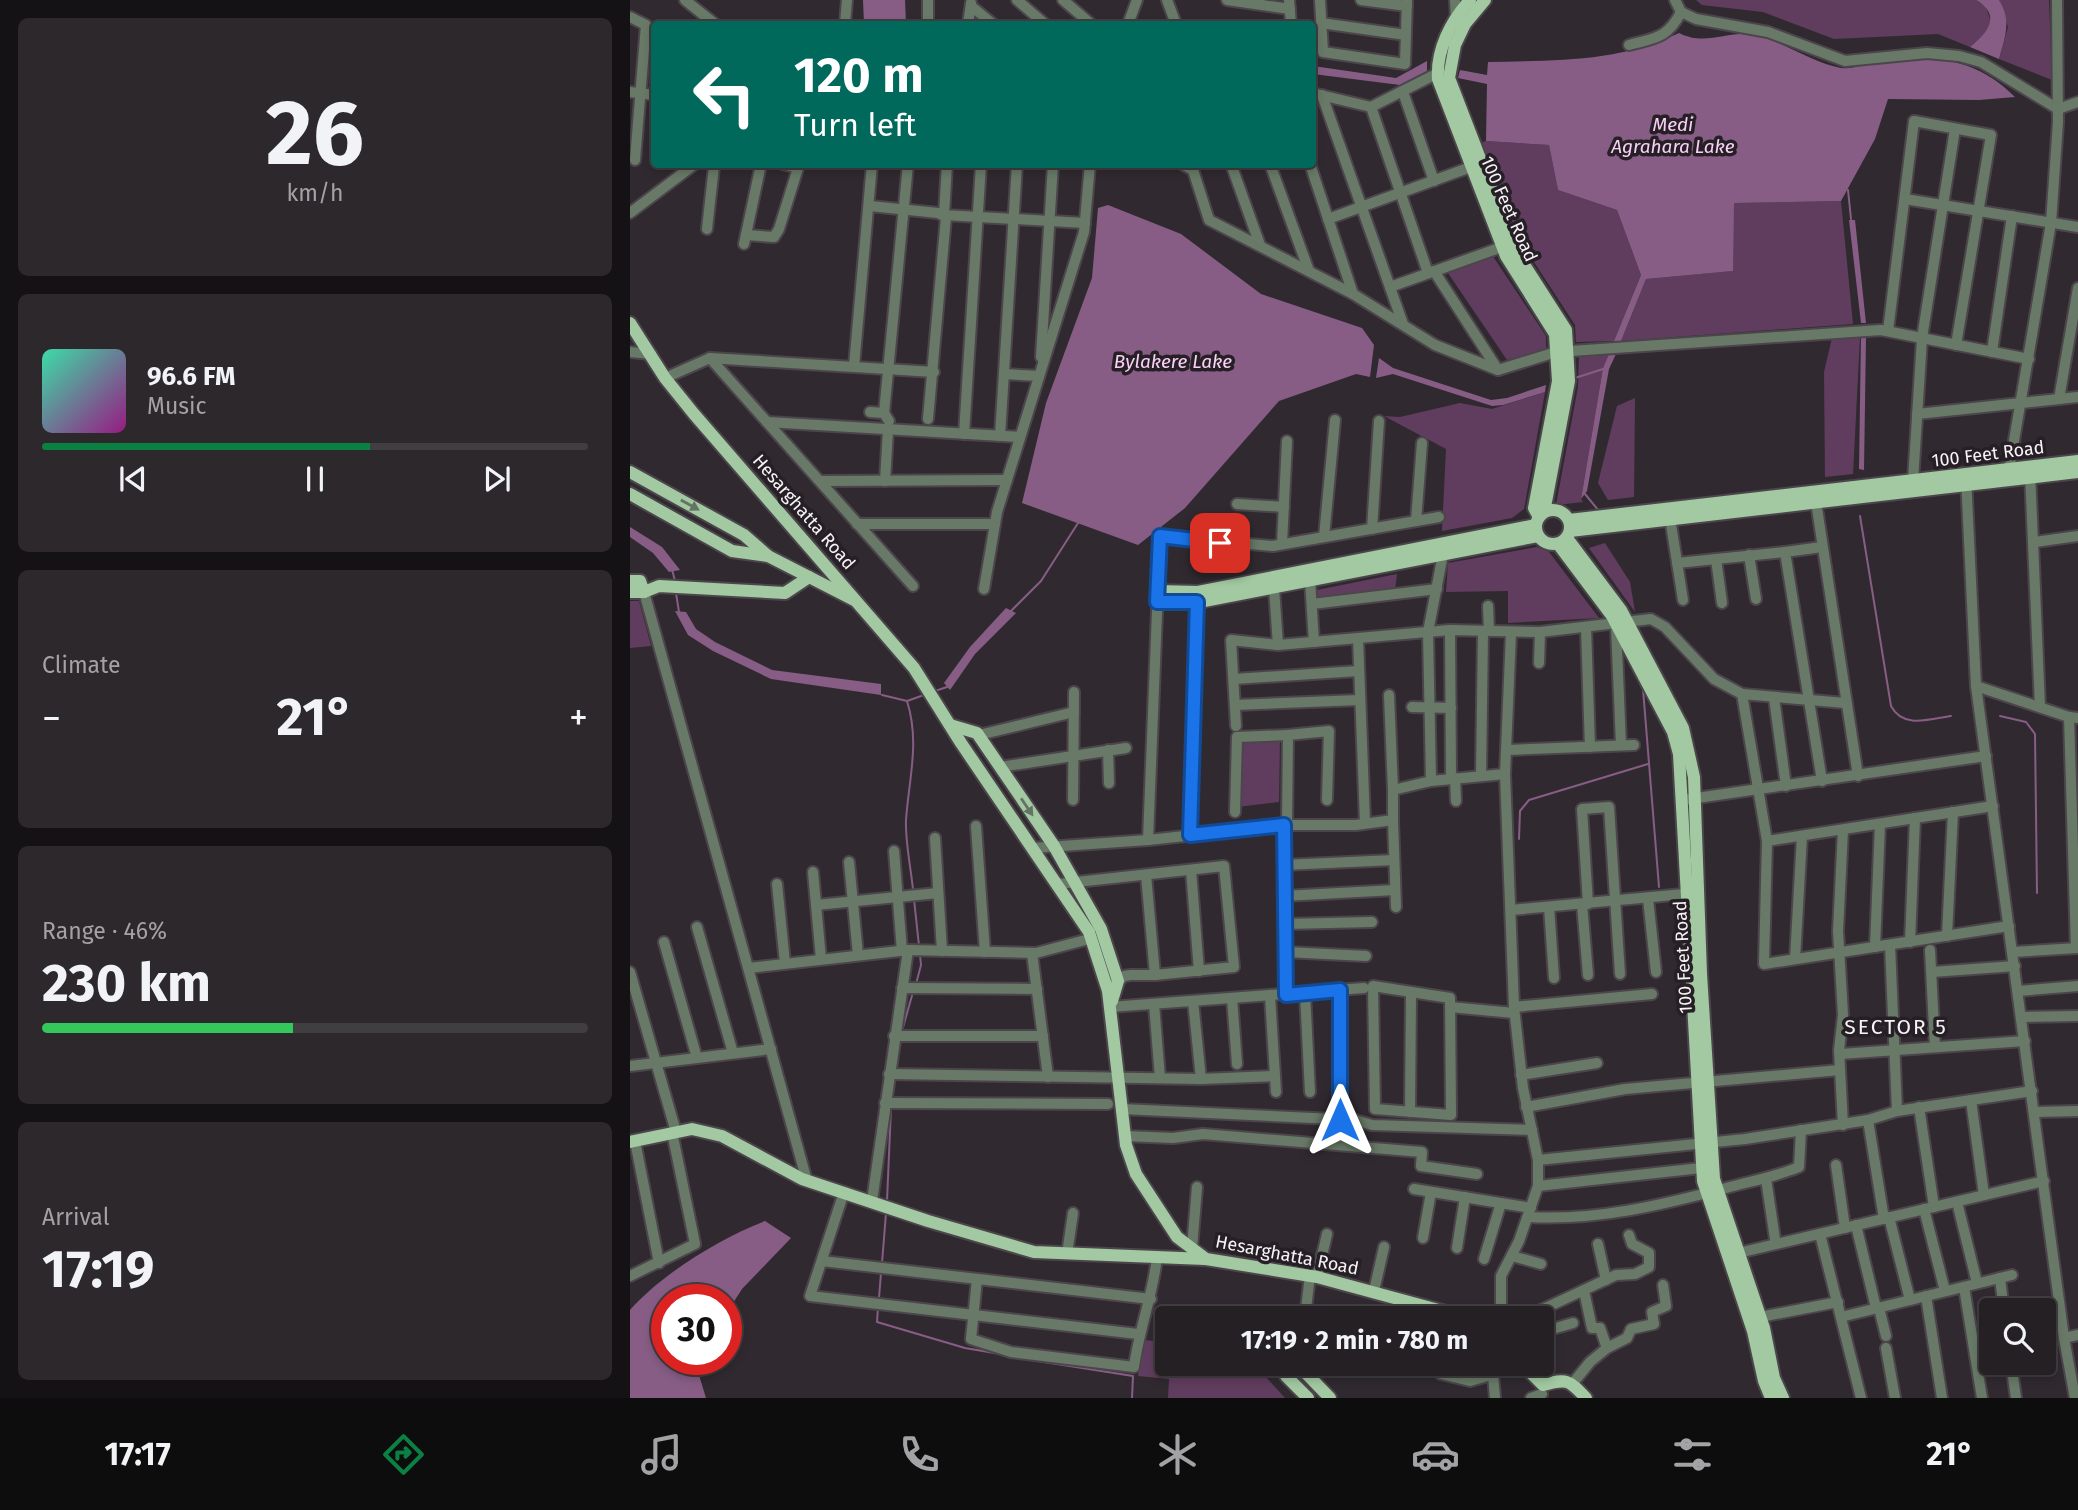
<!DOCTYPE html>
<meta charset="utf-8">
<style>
body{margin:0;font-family:"Fira Sans",sans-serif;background:#2c282c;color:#f1f3f6;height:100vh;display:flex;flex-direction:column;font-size:26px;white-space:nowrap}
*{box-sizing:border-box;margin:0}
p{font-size:23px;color:#a3a3a6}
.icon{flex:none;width:38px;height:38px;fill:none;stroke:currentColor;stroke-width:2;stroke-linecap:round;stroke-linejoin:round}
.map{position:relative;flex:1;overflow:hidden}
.side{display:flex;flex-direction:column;gap:18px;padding:18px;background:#141214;width:630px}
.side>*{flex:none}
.guide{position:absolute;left:21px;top:21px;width:665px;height:147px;border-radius:7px;box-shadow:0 4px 10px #0003,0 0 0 2px #413e41;background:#00695c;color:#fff;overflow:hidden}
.controls{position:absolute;left:1349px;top:1298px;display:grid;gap:14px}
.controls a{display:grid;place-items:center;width:77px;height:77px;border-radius:7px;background:#242024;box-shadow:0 4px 10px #0003,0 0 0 2px #413e41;font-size:35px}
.speed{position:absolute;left:21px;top:1284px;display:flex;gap:14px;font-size:35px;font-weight:700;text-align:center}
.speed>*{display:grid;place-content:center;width:91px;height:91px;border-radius:50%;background:#242024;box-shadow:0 4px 10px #0003,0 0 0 2px #413e41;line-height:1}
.speed .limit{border:10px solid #d22;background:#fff;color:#111}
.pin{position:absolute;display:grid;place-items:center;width:60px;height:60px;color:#fff;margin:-30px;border-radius:14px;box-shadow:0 4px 10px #0006}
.me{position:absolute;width:77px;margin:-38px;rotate:0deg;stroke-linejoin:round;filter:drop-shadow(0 0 5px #0008)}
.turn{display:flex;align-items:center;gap:24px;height:147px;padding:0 28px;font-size:32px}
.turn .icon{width:91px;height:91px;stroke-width:2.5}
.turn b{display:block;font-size:49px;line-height:60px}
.big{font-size:52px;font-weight:700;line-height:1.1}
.side .widget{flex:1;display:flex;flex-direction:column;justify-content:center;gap:10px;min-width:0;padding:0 24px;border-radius:10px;background:#2c282c}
.side .dial{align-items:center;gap:0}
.dial b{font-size:91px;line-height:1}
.song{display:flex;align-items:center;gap:21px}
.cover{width:84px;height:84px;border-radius:10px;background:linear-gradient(135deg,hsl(160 70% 55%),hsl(310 70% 35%))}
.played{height:7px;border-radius:4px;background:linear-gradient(90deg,#0b8043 60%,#413e41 60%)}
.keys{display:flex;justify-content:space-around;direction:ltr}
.heat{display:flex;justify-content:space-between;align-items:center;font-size:38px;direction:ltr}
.charge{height:10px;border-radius:5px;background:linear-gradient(90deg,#34c759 46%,#413e41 0)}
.trip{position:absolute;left:525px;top:1306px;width:399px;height:70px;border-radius:7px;background:#242024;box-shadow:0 4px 10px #0003,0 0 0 2px #413e41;font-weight:700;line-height:70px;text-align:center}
.tabs{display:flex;height:112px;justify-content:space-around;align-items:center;background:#0e0d0e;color:#a3a3a6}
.tabs .icon{width:49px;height:49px}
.tabs .active{color:#0b8043}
.tabs b{font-size:32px;color:#f1f3f6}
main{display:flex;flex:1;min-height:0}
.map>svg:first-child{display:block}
</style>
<main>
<section class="side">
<div class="widget dial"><b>26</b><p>km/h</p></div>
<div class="widget">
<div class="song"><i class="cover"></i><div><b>96.6 FM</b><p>Music</p></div></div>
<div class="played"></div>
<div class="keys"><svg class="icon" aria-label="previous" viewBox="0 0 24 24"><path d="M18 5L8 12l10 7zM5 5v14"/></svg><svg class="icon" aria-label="pause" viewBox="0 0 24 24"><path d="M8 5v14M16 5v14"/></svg><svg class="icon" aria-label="next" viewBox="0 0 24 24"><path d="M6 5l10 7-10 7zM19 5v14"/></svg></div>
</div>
<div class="widget"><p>Climate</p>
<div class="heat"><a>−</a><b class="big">21°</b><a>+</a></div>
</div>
<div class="widget"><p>Range · 46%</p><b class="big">230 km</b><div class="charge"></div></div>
<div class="widget"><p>Arrival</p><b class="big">17:19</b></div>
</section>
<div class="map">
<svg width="1448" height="1398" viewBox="0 0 1448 1398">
<rect width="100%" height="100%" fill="#302a30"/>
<g fill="#603d5e">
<path d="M1066,0H1346L1356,7L1361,22L1356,35L1340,47L1308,34L1204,39L1133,12L1072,5Z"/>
<path d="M1369,0H1419L1422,80L1369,59L1378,27Z"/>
<path d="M856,141L919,145L928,190L987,210L1011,275L984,341L946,342L945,325L891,242L848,144Z"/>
<path d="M1211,201L1223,324L991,341L1016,279L1102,271L1103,203Z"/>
<path d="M862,255L916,336V350L877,360L816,270Z"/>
<path d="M1230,337L1223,474L1195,477L1194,372L1202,338Z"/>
<path d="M979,354L973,368L951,499L953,502L926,505L948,387L949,356Z"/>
<path d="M915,392L894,509L882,518L812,531L816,449L754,416L770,417L830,403L862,409Z"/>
<path d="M1005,398L1004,497L978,500L968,483L987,406Z"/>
<path d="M975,543L1000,582L1005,612L959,548Z"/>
<path d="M907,547L919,552L969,618L878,623V591L816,592L818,563Z"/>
<path d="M767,574L765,590L687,600V590Z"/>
<path d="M0,601H9L21,646L0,648Z"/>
<path d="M650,738L649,802L607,807L610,741Z"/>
<path d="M513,1340L537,1342V1363H623L655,1398H538L539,1379L508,1376Z"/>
</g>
<g fill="#875d85">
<path d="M233,0H275L276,24H234Z"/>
<path d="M1346,0H1369C1382,21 1375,37 1369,59L1340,47C1358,33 1372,15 1346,0Z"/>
<path d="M1049,33C1075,46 1093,32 1121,34C1143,36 1182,63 1211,68C1222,70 1236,63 1247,61C1300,54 1345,57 1385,97L1349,100L1258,99L1245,139L1211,201L1104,203L1103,271L1016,279L991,341H984L1011,275L987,210L928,190L919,145L856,141L857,84L828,78L830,70L857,75L858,62C924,60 988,63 1049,33Z"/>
<path d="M797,61V71L770,85L683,74V66L766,78Z"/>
<path d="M478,205L551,234L631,294L732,328L744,345L740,377L726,374L649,401L555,508L508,545L392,503L416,403L462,278L468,208Z"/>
<path d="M1219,220H1225L1236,323H1231Z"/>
<path d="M1231,336H1236L1234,470L1229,469Z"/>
<path d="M979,354H986L979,369L957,491L951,499L973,368Z"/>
<path d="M749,358L763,368L861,400L877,398L916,385L915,392L873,405L862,406L763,374L746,378Z"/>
<path d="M0,527L32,547L50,570L39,572L23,553L0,537Z"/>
<path d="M376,608L386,613L345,654L320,690L314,683L340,647Z"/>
<path d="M45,611L56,612L66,629L85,642L142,670L251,684V695L141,679L83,651L58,635Z"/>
<path d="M135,1221L161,1238L112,1289L96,1314V1300H37V1360H74L69,1375L76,1398H0V1310C32,1274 90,1238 135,1221Z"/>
</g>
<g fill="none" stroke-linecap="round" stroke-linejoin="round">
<g stroke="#875d85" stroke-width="2">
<path d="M1218,190L1221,219"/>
<path d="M945,378L973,369"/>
<path d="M955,494L969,511"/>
<path d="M1230,516L1261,706C1273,729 1300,719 1321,716"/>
<path d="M42,569L45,581"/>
<path d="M46,593L49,612"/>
<path d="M381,611L411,581L448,523"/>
<path d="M1013,689L1029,887"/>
<path d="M305,691L317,687"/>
<path d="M252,695L277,701L294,695"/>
<path d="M277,701C290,742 279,778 276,820C275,842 281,868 283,890"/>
<path d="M1370,716L1396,722L1405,734L1407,893"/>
<path d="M889,839L890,811L899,800L1018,764"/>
<path d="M284,899L289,946"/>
<path d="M286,984L291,965L290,955"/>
<path d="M272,1031L283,992"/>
<path d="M257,1201L261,1108"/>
<path d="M252,1263L256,1213"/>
<path d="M249,1298L251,1273"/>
<path d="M248,1307L247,1322L335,1348L376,1355"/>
<path d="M395,1359L503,1376L502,1398"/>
</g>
<defs>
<g id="minor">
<path d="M55,0L85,24"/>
<path d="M387,0L415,24"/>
<path d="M433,0L461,24"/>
<path d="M537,0L546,24"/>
<path d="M597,0L660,9"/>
<path d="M659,0L661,24"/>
<path d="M690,0L693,52L775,64L777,0"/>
<path d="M731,0L777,6"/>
<path d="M825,0L826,19"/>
<path d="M1045,0L1051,12L1066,19L1138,32L1215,61L1297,53L1329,56L1351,62L1428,109L1448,102"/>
<path d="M341,6L363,24"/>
<path d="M0,17L16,25L5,160"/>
<path d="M691,23L776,35"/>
<path d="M215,24L217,0"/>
<path d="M298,24V0"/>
<path d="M338,24L341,3"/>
<path d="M498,24L507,0"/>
<path d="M999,45C1025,38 1038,38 1051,12"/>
<path d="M0,92L24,95"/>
<path d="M773,92L804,181"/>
<path d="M682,93L741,107L808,73"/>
<path d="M692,95L773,324"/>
<path d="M741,107L798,273"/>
<path d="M317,164L314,215L455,223"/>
<path d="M552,164L563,170L579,220L723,294L805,345L868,370L926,352L1251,330L1399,359"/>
<path d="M601,164L630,245"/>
<path d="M640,164L679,271"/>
<path d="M680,164L723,294"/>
<path d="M1275,199L1448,227"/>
<path d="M240,206L308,213L316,217L298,419"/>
<path d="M0,213L65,164"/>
<path d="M698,219L841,167"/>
<path d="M77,229L84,166"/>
<path d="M116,235L144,237L149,229L168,168L153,164"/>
<path d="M114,244L131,164"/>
<path d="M804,271L868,370"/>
<path d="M760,287L872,247"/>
<path d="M1258,331L1284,121L1361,135L1326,345"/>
<path d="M0,352L21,354"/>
<path d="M1362,352L1382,216"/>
<path d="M411,357L423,164"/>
<path d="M80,358L283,586"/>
<path d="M224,366L242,164"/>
<path d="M374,374L409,376"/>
<path d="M35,378L80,358L304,372"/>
<path d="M1429,399L1448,288"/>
<path d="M240,412L254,413"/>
<path d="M1287,414L1448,397"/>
<path d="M259,421L254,413L278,164"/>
<path d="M137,422L390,437"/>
<path d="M334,434L351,164"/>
<path d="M370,436L387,164"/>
<path d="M1379,470L1421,223L1428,122L1427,0"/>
<path d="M1400,472L1410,707"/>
<path d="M1336,477L1346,686L1434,1338L1445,1398"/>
<path d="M190,481L377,480"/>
<path d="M255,481L258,430"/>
<path d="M1283,481L1292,338L1325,129"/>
<path d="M1186,502L1228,776"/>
<path d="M607,504L654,507"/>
<path d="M1040,518L1053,600"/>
<path d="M786,521L792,443"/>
<path d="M227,524H365"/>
<path d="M742,529L749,421"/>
<path d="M694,537L705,420"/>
<path d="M1405,542L1448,536"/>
<path d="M652,544L657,441"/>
<path d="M1192,547L1155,552L1192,781"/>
<path d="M1119,555L1126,599"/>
<path d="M1086,559L1092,603"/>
<path d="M1047,563L1155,552"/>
<path d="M680,580L684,642"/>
<path d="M644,588L648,645"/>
<path d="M354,589L367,512L454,232L460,164"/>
<path d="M14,592L177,1181"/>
<path d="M682,604L807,589"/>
<path d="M858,606L859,630"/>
<path d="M986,626L991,745"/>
<path d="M956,627L960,747"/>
<path d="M820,630L821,779"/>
<path d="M728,638L735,822"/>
<path d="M909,663L910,632"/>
<path d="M604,679L728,671"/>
<path d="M1346,686L1439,717L1448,718"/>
<path d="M759,695L763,790"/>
<path d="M1144,698L1156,786"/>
<path d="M1215,703L1112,694L1137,841L1134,964L1379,926"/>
<path d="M605,705L729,700"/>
<path d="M782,707L821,708"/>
<path d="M1439,717L1446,948"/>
<path d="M606,726L601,640L648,645L820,630L910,632L1021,619L1035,627L1084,679L1112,694"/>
<path d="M349,735L444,712"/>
<path d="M478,750L479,783"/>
<path d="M878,750L1004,745"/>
<path d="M370,767L496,748"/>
<path d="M851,776L853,631"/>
<path d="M825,778L826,801"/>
<path d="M801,781L798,632L813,554"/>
<path d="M443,800L444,692"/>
<path d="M1053,800L1356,756"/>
<path d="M605,812L607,737L658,735"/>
<path d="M763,820L766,907"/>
<path d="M654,825L656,995"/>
<path d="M657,825L658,735L699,731L697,800"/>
<path d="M346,826L355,952"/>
<path d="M1213,830L1208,931L1213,1015L1209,1050L1213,1125"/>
<path d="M560,836L567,602"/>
<path d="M305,838L312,951"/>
<path d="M518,840L530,536L643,546L809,517"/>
<path d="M1137,841L1363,806"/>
<path d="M403,848L518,840L657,825H726L763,820V790L801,781L875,774"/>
<path d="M264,851L272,951"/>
<path d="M219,862L228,955"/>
<path d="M653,865L764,860"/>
<path d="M561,870L569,971"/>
<path d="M183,872L191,959"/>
<path d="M516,875L525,975"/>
<path d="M147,884L155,963"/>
<path d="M428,884L594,866L604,967L525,975H501L494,976L484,985"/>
<path d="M653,896L765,890"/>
<path d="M1018,899L1026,972"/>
<path d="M952,904L958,975"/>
<path d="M958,904L952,809L979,807L990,974"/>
<path d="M186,905L308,893"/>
<path d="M919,907L924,978"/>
<path d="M881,910L1065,893"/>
<path d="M654,924L742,922"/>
<path d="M67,927L103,1053"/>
<path d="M1317,936L1323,812"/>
<path d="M34,942L67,1058"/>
<path d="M1280,942L1285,818"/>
<path d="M1260,945L1267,1111"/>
<path d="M1245,947L1250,824"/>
<path d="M1300,950L1305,1047"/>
<path d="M656,952L736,956"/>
<path d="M1383,952L1448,948"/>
<path d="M402,953L418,1077"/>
<path d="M1165,959L1172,836"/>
<path d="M119,968L278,950L406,953L459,939"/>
<path d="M0,972L46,1132"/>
<path d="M1302,972L1385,966"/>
<path d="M743,986L820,998L821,1115L745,1109Z"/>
<path d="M272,988L407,989"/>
<path d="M710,990V1120"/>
<path d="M1388,991L1448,986"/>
<path d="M675,993L680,1092"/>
<path d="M640,996L646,1092"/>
<path d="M602,998L607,1064"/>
<path d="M563,1001L571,1079"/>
<path d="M524,1004L530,1078"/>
<path d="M480,1007L734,988"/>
<path d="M820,1007L884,1013"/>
<path d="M884,1007L1022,994"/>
<path d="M1392,1017L1448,1016"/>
<path d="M264,1036H413"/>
<path d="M1210,1054L1395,1041"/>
<path d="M0,1066L141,1049"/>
<path d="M259,1074L571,1079L645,1076"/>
<path d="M891,1075L967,1063"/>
<path d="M1341,1100L1354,1195"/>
<path d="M255,1103L478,1104"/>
<path d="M896,1107L995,1089L1210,1070"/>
<path d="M1289,1107L1304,1207"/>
<path d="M492,1109L725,1120L742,1125L902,1130"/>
<path d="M780,1112L781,992"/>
<path d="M1405,1112L1448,1111"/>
<path d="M1238,1120L1254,1219"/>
<path d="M495,1136L543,1138L573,1134L792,1152L791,1166L847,1174"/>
<path d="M5,1141L29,1263"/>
<path d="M721,1146L725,1120"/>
<path d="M908,1160L1115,1139L1238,1120L1267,1111L1402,1091"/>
<path d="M1206,1165L1215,1228"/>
<path d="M1136,1179L1145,1239"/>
<path d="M908,1186L1080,1167"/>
<path d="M784,1189L901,1208"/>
<path d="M214,1192L180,1296L508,1334"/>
<path d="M242,1201L278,950"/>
<path d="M1327,1202L1347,1283"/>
<path d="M1294,1209L1315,1291"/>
<path d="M899,1217C966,1221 1032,1205 1096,1188C1121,1181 1145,1177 1169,1167L1171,1130"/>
<path d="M1259,1217L1280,1300"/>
<path d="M1226,1225L1246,1308"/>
<path d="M1190,1234L1231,1398"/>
<path d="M793,1238L801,1192"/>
<path d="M968,1244L976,1280"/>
<path d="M562,1248L567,1187"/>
<path d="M827,1248L835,1197"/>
<path d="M437,1254L443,1213"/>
<path d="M1104,1254L1414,1181"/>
<path d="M882,1256L911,1264"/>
<path d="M854,1259L871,1203"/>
<path d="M192,1261L521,1299"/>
<path d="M0,1276L65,1244L42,1132"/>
<path d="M687,1277L697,1234"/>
<path d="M1370,1278L1374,1311"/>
<path d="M347,1279L341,1339L381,1352L504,1367C509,1329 523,1295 527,1257"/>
<path d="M1334,1287L1352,1398"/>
<path d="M744,1291L754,1247"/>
<path d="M1296,1296L1312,1398"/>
<path d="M1249,1308L1256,1336"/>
<path d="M1211,1317L1382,1275"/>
<path d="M675,1318L680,1275"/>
<path d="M871,1318V1276L889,1241L908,1186V1160L893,1088L884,1007L875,774L881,633"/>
<path d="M894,1318L986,1275L1005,1274L1019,1267V1253L1002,1244L999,1235"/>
<path d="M1125,1318L1208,1302"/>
<path d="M912,1332L943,1323"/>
<path d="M1434,1338L1448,1335"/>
<path d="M977,1348L997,1338L1001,1329L1024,1324L1022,1312L1036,1306L1033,1285"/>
<path d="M1256,1348L1265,1398"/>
<path d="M862,1363L865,1398"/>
<path d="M1381,1363L1386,1398"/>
<path d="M811,1374L840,1381L861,1375"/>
<path d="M943,1383L960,1362L977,1348L970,1328H962L954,1291"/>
<path d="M901,1398L912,1394"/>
</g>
<g id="major">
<path d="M840,0C821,21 806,50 808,79L876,256L925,334L928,381L904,508L909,517"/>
<path d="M855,0L835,24L825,45L819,78L886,252L936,330L939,381L915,507L918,510"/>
<path d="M0,323L35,378L64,414L284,668L331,743L459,932L478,991L496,1145L506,1174L547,1237L576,1259L687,1277L838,1318"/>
<path d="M0,472L114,535L138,556L224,600"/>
<path d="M0,494L102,551L138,556"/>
<circle cx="923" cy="527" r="17"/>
<path d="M939,520L1448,461"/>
<path d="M940,531L1448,472"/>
<path d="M937,538L991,610L1053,728L1064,777L1071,974L1084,1179L1134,1328L1144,1378L1153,1398"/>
<path d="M928,544L982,616L1043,732L1049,754L1073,1181L1123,1331L1134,1381L1141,1398"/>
<path d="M0,581H10L14,592"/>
<path d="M527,591L568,592L906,525"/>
<path d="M0,592H14L29,586L155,593L179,577"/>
<path d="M527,602H569L908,536"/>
<path d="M320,725L347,733L424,846L471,929L488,981L482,1001"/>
<path d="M0,1142L62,1129L92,1136L172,1179L298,1221L404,1252L575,1259"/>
<path d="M891,1363L913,1385C937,1378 939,1380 956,1398"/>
<path d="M669,1366L700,1398"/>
<path d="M656,1376L678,1398"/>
</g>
</defs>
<use href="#minor" stroke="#4c464c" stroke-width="14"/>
<use href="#major" stroke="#4c464c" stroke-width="16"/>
<use href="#minor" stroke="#687a67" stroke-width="10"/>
<use href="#major" stroke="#a2c9a2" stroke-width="12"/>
</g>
<defs><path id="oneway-solid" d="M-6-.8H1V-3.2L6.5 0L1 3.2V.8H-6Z" transform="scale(1.75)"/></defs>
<g fill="#647464">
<use href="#oneway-solid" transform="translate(60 505) rotate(29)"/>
<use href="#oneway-solid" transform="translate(397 807) rotate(56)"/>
</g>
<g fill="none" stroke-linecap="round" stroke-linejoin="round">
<defs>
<path id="route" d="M590,543L530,536L527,602H567L560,835L654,825L656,995L710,990V1120"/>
</defs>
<use href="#route" stroke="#114b97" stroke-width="18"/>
<use href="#route" stroke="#1a73e8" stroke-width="12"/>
</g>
<g text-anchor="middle" stroke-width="7" stroke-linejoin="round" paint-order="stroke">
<g font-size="18" fill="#f7f3f7" stroke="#262026">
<text transform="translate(879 209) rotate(66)" y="6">100 Feet Road</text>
<text transform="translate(1358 454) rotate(-7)" y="6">100 Feet Road</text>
<text transform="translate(174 512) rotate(49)" y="6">Hesarghatta Road</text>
<text transform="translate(1053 957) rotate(-93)" y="6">100 Feet Road</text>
<text transform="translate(657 1255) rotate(11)" y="6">Hesarghatta Road</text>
</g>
<g font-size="19" font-style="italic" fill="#f9d0f6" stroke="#262026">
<text x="1043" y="131">Medi<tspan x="1043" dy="22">Agrahara Lake</tspan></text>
<text x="543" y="368">Bylakere Lake</text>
</g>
<g font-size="21" letter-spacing="2" fill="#f7f3f7" stroke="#262026">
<text x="1266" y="1034">SECTOR 5</text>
</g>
</g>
</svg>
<div class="controls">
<a><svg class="icon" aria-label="search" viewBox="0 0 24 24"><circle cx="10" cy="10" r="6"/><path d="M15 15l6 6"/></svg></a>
</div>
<div class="speed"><div class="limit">30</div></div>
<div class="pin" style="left:590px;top:543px;background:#d93025"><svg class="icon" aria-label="arrive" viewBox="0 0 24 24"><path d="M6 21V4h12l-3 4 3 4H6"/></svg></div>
<svg class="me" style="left:710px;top:1120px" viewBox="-20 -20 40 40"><path d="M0-17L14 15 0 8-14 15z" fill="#1a73e8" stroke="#fff" stroke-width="4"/></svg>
<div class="trip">17:19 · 2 min · 780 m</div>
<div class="guide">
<div class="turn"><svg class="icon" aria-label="left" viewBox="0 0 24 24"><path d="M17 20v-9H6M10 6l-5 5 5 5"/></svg><div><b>120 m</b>Turn left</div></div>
</div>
</div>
</main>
<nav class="tabs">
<b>17:17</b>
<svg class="icon active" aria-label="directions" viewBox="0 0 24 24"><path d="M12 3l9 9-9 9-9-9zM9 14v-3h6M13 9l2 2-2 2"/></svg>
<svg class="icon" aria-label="music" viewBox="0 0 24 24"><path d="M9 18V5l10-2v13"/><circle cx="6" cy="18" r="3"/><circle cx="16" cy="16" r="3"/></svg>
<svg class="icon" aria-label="phone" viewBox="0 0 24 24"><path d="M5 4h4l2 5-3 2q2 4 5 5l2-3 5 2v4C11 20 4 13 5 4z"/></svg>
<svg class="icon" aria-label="climate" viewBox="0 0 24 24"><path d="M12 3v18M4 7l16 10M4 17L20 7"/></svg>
<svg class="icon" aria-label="car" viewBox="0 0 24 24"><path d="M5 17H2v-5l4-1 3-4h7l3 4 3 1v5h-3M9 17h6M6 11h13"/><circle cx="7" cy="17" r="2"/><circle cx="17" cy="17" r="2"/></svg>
<svg class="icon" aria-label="filters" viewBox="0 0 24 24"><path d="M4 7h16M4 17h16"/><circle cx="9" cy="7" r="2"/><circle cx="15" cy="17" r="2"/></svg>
<b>21°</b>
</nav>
